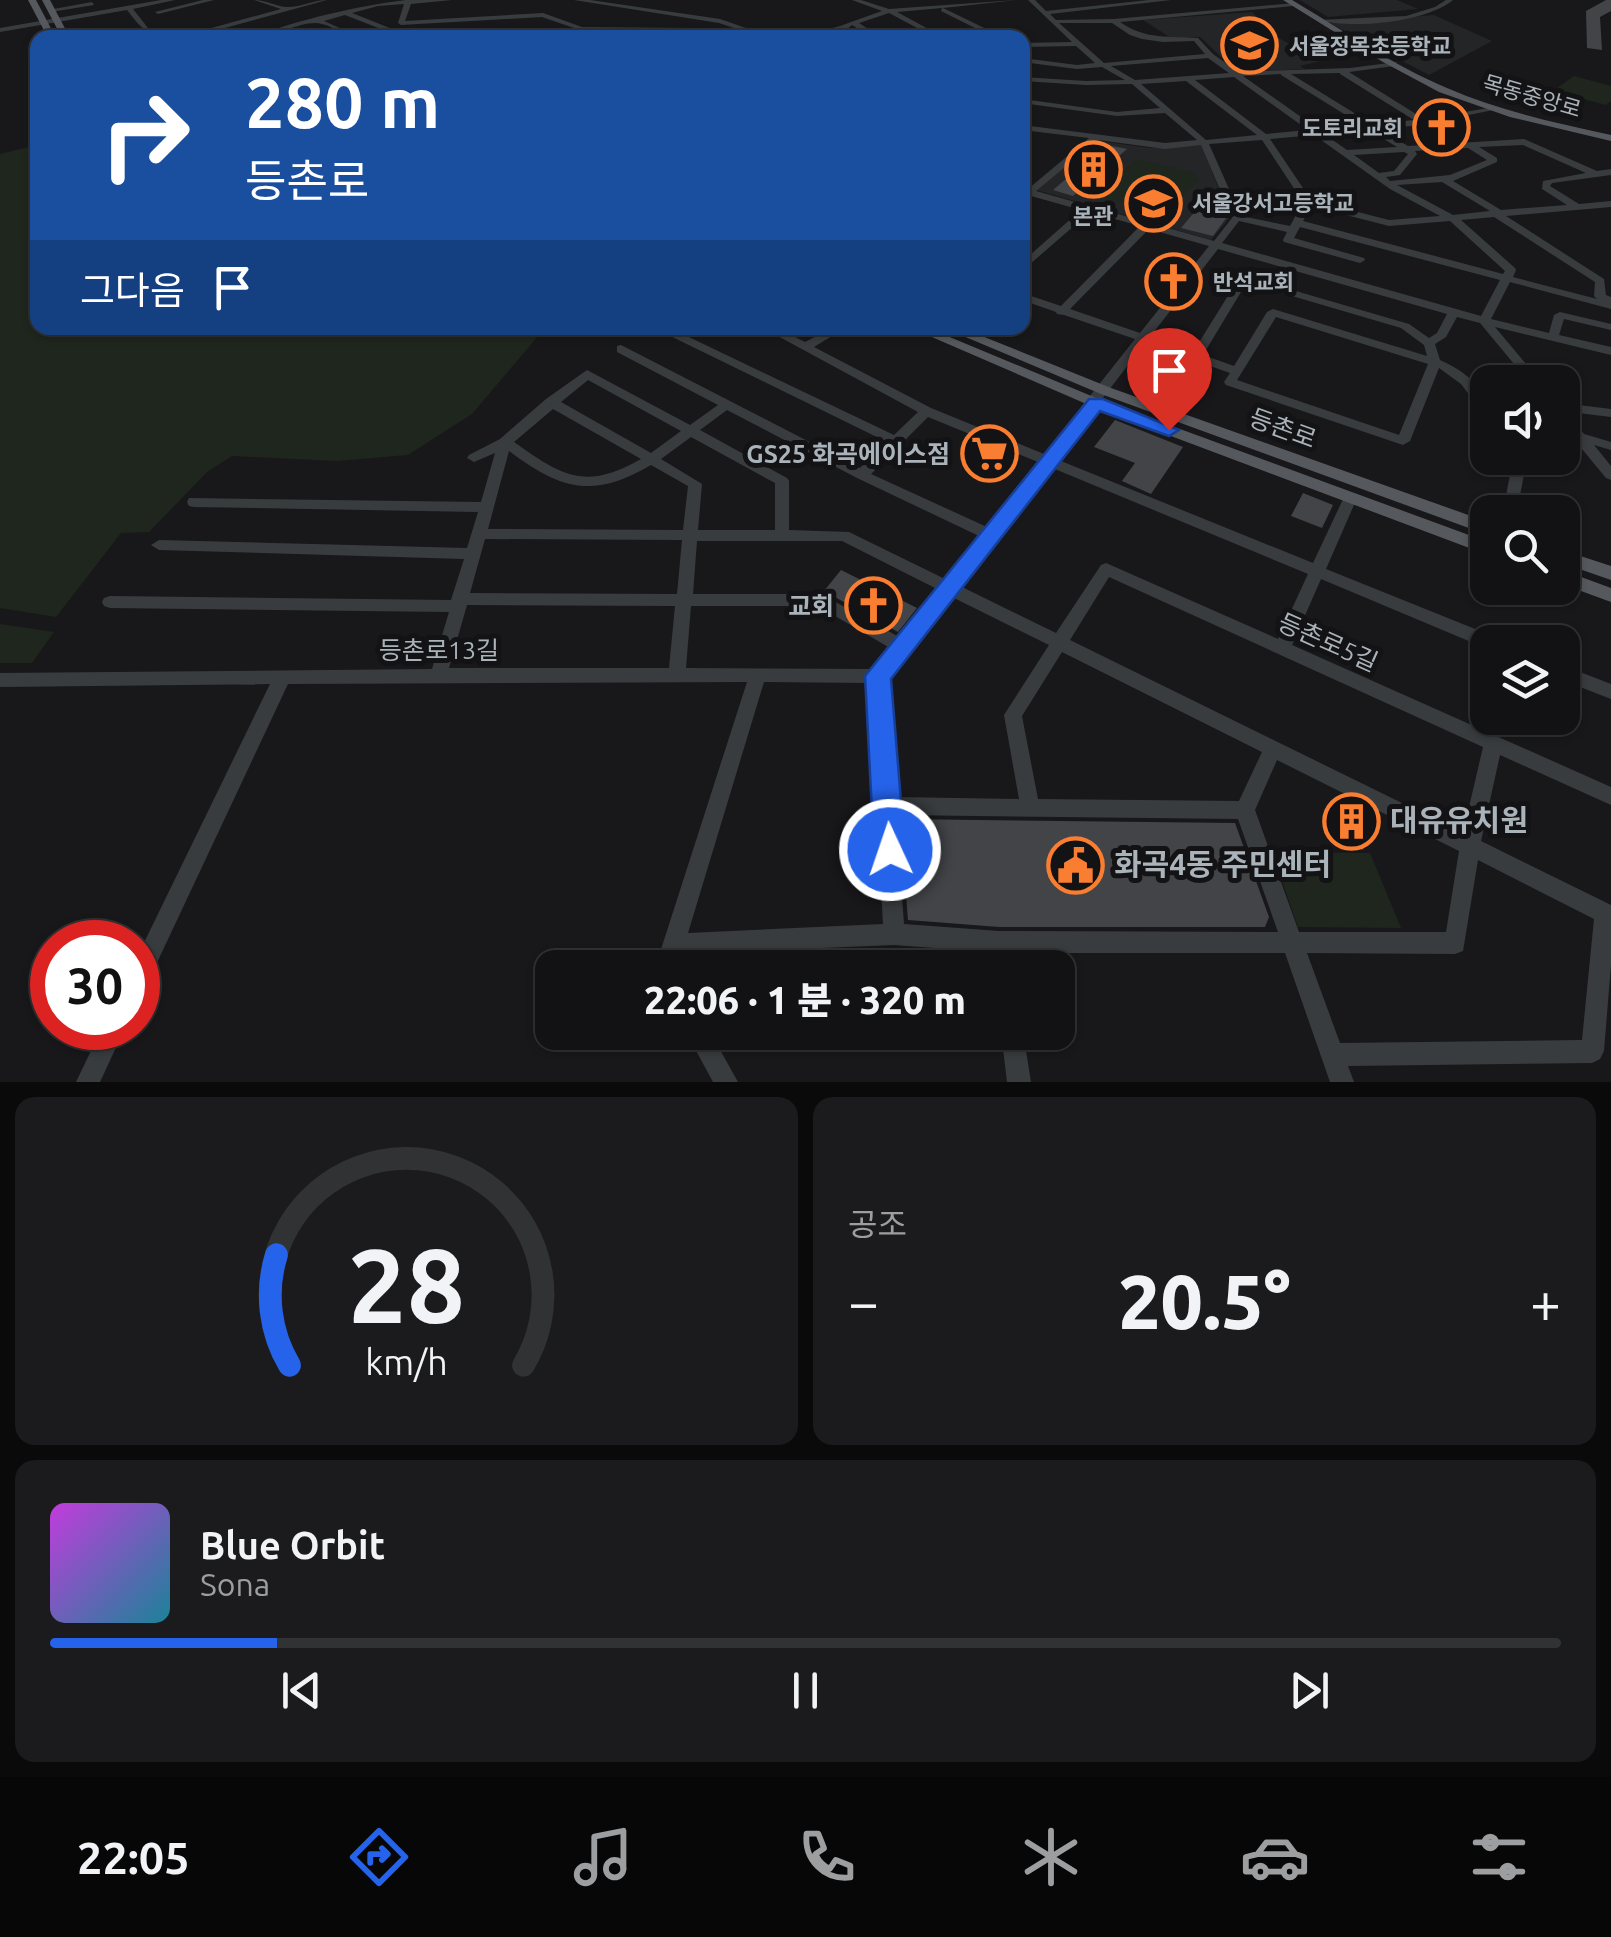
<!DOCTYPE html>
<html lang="ko">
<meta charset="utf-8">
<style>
body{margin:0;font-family:Ubuntu,"Noto Sans KR",sans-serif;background:#1b1b1d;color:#f1f3f6;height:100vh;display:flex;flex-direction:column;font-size:38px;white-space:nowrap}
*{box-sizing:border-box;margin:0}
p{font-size:32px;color:#9c9ea0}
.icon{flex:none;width:55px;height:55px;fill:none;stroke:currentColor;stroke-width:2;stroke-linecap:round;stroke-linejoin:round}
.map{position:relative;height:1082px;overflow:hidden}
.panel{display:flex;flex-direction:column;gap:15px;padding:15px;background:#0a0a0b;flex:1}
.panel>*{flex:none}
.hud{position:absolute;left:30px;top:30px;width:1000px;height:305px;border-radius:20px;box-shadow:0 2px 8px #0004,0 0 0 2px #313234;background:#1a4fa0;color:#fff;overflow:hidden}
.fabs{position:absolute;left:1470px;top:365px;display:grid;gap:20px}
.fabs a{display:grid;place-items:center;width:110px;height:110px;border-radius:20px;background:#121214;box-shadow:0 2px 8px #0004,0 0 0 2px #313234;font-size:50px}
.speed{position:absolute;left:30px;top:920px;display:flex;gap:20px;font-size:50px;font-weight:700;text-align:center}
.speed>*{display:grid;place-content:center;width:130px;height:130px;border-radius:50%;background:#121214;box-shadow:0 2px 8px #0004,0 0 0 2px #313234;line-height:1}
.speed .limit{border:15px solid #d22;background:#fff;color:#111}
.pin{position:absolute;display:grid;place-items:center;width:85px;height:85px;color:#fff;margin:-102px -42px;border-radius:50% 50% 50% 0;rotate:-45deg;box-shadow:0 0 10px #0007}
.pin .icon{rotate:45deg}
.me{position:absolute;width:110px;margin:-55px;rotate:357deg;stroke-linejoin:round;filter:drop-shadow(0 0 8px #0008)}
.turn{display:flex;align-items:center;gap:35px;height:210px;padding:0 50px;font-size:45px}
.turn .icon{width:130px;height:130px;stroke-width:2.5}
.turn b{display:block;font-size:70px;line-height:85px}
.then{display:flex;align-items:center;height:95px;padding:0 50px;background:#0003;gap:20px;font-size:38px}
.big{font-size:75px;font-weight:800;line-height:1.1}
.panel .card{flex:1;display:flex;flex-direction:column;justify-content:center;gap:15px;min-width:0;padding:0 35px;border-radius:20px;background:#1b1b1d}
.panel .dial{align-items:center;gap:0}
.dial svg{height:260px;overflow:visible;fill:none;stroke:#313234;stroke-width:7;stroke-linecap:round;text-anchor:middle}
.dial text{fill:#f1f3f6;stroke:none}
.song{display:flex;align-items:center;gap:30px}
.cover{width:120px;height:120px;border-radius:15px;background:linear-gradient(135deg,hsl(290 70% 55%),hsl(190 70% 35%))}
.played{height:10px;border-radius:5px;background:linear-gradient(90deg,#2563eb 15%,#313234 15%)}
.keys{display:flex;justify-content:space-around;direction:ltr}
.heat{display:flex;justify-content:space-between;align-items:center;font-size:55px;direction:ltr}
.panel .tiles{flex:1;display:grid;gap:15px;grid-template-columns:1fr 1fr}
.card:last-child{grid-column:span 2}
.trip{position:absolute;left:535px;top:950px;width:540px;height:100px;border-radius:20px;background:#121214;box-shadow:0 2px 8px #0004,0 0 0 2px #313234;font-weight:800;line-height:100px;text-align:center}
.tabs{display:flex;height:160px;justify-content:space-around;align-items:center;background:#070708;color:#9c9ea0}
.tabs .icon{width:70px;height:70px}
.tabs .on{color:#2563eb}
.tabs b{font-size:45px;color:#f1f3f6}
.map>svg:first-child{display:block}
</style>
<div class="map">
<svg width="1611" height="1082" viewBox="0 0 1611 1082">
<rect width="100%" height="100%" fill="#18181a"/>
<g fill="#242527">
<path d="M1300,0H1397L1418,9L1328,17Z"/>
<path d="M1252,12L1275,36L1320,61L1300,66L1305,69L1237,72L1200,37L1171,38L1143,20Z"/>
<path d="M1434,15L1492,41L1429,75L1330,23Z"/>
<path d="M1098,141L1151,148L1201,144L1230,217L1211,240L1036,190Z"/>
</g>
<g fill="#1f261d">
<path d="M1574,76L1611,86V101L1606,105L1553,91Z"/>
<path d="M37,145L38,328H545L472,414L408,455L337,461L232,456L207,472L149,532L121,533L56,617L0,608V154Z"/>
<path d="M1137,159L1191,172L1199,179L1167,213L1102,197L1100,191Z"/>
<path d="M0,624L54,632L32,663H0Z"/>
<path d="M1272,852L1370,853L1401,928L1298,927Z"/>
</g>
<g fill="#424447">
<path d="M1606,0H1611V11L1600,17L1602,50L1587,48L1586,11Z"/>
<path d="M1102,144L1127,149L1073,196L1053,190L1086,162L1079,160Z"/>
<path d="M1197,209L1227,217L1213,236L1181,228Z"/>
<path d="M1115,420L1183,447L1151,494L1122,481L1135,463L1094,447Z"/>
<path d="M1303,493L1333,505L1322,528L1291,516Z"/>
<path d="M841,570L917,608L898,632L824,591Z"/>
<path d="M1340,796L1372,812L1363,850L1329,833Z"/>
<path d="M900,819L1235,823L1269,917L1265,927H999L908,920Z"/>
</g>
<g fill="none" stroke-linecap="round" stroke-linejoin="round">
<g fill="#393c3f" fill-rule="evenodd">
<path d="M161,0H175L133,9L148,28L168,38C148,38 139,25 127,10L0,32V28Z"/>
<path d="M203,0H214L158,14L155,12Z"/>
<path d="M254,0C266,0 275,6 286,7C299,8 314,0 327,0L188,38H175L281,9Z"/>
<path d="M406,0H452L411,4L405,21L543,13L582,27L691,28L694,30L691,32L583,31L502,38H467L574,28L542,17L401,25L398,23L404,4L378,6L352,13L415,38H404L345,15L324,21L362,38C345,38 331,23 315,23C296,23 273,38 250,38C297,20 357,6 406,0Z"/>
<path d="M574,0H590L720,19L775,38H764L719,23Z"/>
<path d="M852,0H861L889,9L1017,0L943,8L1005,38H995L941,11L942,8L897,12L945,38H936L889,13L859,23L882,38H873L852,25L836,38H828L834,31L810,38H797L840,26L882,11Z"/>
<path d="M1028,0H1035L1046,11L1149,0H1171L1050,14L1056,20L1114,19L1295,3L1293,6L1120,22C1145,40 1170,36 1198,38L1213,54L1238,72L1350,68L1397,62L1394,66L1349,72L1424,119L1494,107L1498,109L1430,123L1441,131L1437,134L1421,125L1379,129L1408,146L1524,139L1597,171L1611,169V175L1552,183L1550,186L1579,204L1611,201V207L1506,216L1604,279L1606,295L1611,297V309L1510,282L1491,319L1549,333L1554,315L1560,312L1611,324V330L1564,319L1559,335L1611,347V355L1495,327L1541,382H1529L1480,323L1457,317L1446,337L1435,344L1440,360C1463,370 1488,388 1488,414L1483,413L1461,384L1439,368L1410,441L1403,445L1226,385L1224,382L1230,373L1199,362L1167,414H1157L1156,411L1189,358L1145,343L1056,459L1313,563L1345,495H1355L1357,498L1326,569L1495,637L1497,642H1488V648L1483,647L1321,579L1292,645L1611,787V805L1500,755L1481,841L1611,905V965L1604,1051L1600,1059L1592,1063L1348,1066L1354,1082H1330L1285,953H1011L1013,968H991L989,952L894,945L681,954L677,968H655L747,682L288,684L146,986L138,989V955L270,684L0,687V673L432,669L449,612L110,608L104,606L102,602L104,598L110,596L451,600L464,559L159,550L151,545L159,540L467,548L478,512L194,507L189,506L187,502L189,498L481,502L495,453L474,462L467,458L469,455L500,439L546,399L587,370L690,425L718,405L617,352V346L621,345L860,468L887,442L658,330L657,328H670L894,435L918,412L763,328H777L805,342L832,328H845L814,347L931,408L1044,454L1135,339L1064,315L1057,314L1056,312L1022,300V293L1061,306L1140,226L1090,212L1022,271V262L1081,210L1031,196L1023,197L1022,187L1028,189L1089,138L1022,130V125L1165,143L1197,140L1165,113L1117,116L1022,103V99L1117,112L1160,108L1132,84L1086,85L1022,81V77L1086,81L1125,80L1102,67L1077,69L1022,62V58L1077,65L1095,63L1076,46L1022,47V43L1072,42ZM1059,23H1112L1130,35L1142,39L1163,42L1194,41L1205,54L1104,63ZM1208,58L1229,73L1135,80L1111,66ZM1340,73V74L1414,120L1372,124L1291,74ZM1281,74V75L1362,125L1318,129L1243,76ZM1234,77L1308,130L1266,134L1195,80ZM1186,81L1257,135L1206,140L1141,84ZM1369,130L1397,147L1347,150L1324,134ZM1314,135L1390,189L1440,216L1389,220L1311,200L1270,139ZM1098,140L1165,149L1201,145L1232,218L1214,241L1036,191ZM1262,140L1303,202L1290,226L1241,216L1209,144ZM1523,145L1586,173L1543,181L1542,189L1567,205L1501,210L1453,181L1497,162V158L1479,147ZM1468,148L1487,160L1450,175L1390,181L1386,177L1400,175L1417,154L1415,151ZM1404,152L1408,154L1394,171L1379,173L1354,155ZM1442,182L1490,211L1453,215L1397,185ZM1311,206L1389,226L1450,221L1505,271L1503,274L1303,221ZM1494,217L1595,282L1594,296L1597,299L1513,277L1516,270L1515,268L1461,220ZM1239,221L1287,232L1283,240L1284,242L1360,263L1365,260L1364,258L1294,238L1300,227L1500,280L1481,316L1222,243ZM1149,229L1209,246L1140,333L1070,309ZM1218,249L1447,314L1437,333L1429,338L1409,324L1255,279L1236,283L1193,352L1150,337ZM1255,285L1401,328L1424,345L1427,356L1273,309L1267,312L1234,366L1203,355L1244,287ZM1276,317L1428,364L1399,435L1237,380ZM588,380L681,431L651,453L561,402ZM553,409L641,459C585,491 562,476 514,442ZM727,410L857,478L979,536L945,579L849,532L789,530V481L787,478L700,430ZM928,417L1038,462L987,527L871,474ZM691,437L775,483V530H698L702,484L661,459ZM509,451C561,490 593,499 651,465L688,486L683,530L488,529ZM1050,467L1308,574L1278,639L1106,563L1101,565L1056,633L958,585ZM485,539L682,540L677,594L470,593ZM697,541H842L937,589L899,637L821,594H693ZM1109,577L1483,747L1463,833L1070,640ZM950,596L1049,645L1004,715L1019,799L895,797L887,678ZM467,605L675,606L669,668H449ZM691,606H818L890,648L874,669L686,668ZM1062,652L1262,752L1239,801L1038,799L1022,716ZM764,682L870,683L883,924L688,933ZM1277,760L1459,851L1446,932H1299L1255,810ZM896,815L1238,819L1278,932L999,931L904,924ZM1478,860L1594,919L1582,1040L1340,1043L1307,953L1455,954L1463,951Z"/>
<path d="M1446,0H1453C1425,23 1352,29 1318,20L1406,16L1435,7Z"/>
<path d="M92,2L94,5L51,12L48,10Z"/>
<path d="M1562,403L1611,409V417L1562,411Z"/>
<path d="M1562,412L1567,413L1584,434L1611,442V450L1594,445L1611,466V480L1606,478L1562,425Z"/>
<path d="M1513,458H1527L1517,512H1503Z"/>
<path d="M1562,665L1611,684V699L1562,680Z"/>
<path d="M102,1028H125L100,1082H76Z"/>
<path d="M686,1032H710L738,1082H713Z"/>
<path d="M1001,1032H1023L1031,1082H1007Z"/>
</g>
<g fill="#55595e" fill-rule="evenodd">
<path d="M28,0H36L56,38H48Z"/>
<path d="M42,0H50L70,38H62Z"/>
<path d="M1283,0H1292C1343,30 1392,65 1447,88C1500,111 1556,123 1611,135V141L1510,117L1439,92L1383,62Z"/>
<path d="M911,328H928L1101,400L1488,542V555L1091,406Z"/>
<path d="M944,328H962L1111,388L1488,522V535L1101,394Z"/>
<path d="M1562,550L1611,566V580L1562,563Z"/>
<path d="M1562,570L1611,588V602L1562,584Z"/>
</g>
</g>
<path fill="#2563eb" stroke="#184099" stroke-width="2.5" d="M1089,399H1103L1179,430L1169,436L1100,411L891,679L905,850L900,860L890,864L879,860L874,850L865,676Z"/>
<defs>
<symbol id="school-ring" viewBox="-11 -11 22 22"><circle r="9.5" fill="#131315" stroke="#f97e31" stroke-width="1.5"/><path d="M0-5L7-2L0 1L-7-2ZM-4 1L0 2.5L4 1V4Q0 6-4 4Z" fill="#f97e31"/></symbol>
<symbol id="church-ring" viewBox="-11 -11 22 22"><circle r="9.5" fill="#131315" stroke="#f97e31" stroke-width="1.5"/><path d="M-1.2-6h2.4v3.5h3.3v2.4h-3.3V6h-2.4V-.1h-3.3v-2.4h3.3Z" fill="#f97e31"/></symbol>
<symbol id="building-ring" viewBox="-11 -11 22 22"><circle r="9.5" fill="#131315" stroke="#f97e31" stroke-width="1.5"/><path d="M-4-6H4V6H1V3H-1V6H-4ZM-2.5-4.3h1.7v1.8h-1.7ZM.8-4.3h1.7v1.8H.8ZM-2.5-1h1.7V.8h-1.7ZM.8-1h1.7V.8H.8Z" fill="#f97e31"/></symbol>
<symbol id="supermarket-ring" viewBox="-11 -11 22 22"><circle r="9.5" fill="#131315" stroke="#f97e31" stroke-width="1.5"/><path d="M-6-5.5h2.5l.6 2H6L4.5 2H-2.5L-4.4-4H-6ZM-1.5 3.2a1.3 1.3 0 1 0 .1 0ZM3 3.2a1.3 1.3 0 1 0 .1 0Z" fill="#f97e31"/></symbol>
<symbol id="civic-ring" viewBox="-11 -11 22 22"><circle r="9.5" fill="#131315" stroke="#f97e31" stroke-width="1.5"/><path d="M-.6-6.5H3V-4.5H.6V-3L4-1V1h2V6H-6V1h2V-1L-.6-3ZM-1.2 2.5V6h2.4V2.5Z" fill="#f97e31"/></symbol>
</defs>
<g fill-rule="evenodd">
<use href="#school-ring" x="1218" y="14" width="63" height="63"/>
<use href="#church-ring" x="1410" y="96" width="63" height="63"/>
<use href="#building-ring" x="1062" y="138" width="63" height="63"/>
<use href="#school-ring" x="1122" y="172" width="63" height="63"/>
<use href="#church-ring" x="1142" y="250" width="63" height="63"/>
<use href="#supermarket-ring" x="958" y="422" width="63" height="63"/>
<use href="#church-ring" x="842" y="574" width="63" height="63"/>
<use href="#building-ring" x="1320" y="790" width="63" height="63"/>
<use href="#civic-ring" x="1044" y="834" width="63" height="63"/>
</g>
<g text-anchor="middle" stroke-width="10" stroke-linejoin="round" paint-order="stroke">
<g font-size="22" font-weight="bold" fill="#aab3ba" stroke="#131315" text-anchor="start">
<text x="1289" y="54">서울정목초등학교</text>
<text x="1403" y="136" text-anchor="end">도토리교회</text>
<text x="1192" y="211">서울강서고등학교</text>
<text x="1093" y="224" text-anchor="middle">본관</text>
<text x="1213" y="290">반석교회</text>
</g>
<g font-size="22" fill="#aab3ba" stroke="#131315">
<text transform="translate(1532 96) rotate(16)" y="8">목동중앙로</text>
</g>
<g font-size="25" fill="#aab3ba" stroke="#131315">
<text transform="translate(1283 428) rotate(20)" y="9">등촌로</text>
<text transform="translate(1328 642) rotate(24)" y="9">등촌로5길</text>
<text x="439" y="659">등촌로13길</text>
</g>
<g font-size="25" font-weight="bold" fill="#aab3ba" stroke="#131315" text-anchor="end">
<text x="950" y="463">GS25 화곡에이스점</text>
<text x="834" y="615">교회</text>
</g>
<g font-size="30" font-weight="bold" fill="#aab3ba" stroke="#131315" text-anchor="start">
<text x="1390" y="831">대유유치원</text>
<text x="1114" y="875">화곡4동 주민센터</text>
</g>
</g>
</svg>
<div class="fabs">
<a><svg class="icon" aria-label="sound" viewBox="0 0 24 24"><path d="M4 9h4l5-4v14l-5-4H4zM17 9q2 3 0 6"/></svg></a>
<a><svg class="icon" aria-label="search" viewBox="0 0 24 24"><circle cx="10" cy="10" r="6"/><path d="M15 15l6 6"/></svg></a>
<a><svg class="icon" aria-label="layers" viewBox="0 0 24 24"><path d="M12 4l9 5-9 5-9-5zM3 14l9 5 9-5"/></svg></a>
</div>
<div class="speed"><div class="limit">30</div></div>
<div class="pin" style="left:1169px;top:430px;background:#d93025"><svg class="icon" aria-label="arrive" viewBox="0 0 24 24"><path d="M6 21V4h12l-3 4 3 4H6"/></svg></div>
<svg class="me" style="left:890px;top:850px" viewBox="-20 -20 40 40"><circle r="17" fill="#2563eb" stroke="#fff" stroke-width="3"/><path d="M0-11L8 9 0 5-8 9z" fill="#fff"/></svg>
<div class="trip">22:06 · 1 분 · 320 m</div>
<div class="hud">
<div class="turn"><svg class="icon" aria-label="right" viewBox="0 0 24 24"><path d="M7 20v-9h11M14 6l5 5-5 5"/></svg><div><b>280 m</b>등촌로</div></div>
<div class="then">그다음<svg class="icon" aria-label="arrive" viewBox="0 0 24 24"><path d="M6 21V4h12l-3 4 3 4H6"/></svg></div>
</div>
</div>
<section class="panel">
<div class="tiles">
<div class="card dial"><svg viewBox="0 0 100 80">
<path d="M14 69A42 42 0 1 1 86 69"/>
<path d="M14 69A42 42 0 0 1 10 35" stroke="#2563eb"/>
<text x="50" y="56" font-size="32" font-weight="700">28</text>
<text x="50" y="72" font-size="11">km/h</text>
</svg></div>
<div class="card"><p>공조</p>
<div class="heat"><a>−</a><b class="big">20.5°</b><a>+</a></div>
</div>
<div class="card">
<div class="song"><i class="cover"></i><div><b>Blue Orbit</b><p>Sona</p></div></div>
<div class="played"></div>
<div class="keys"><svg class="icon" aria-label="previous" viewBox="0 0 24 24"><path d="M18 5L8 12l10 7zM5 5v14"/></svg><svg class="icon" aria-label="pause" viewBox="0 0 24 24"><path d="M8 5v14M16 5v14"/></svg><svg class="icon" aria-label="next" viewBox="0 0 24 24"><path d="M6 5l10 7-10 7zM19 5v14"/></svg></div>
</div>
</div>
</section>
<nav class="tabs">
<b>22:05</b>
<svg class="icon on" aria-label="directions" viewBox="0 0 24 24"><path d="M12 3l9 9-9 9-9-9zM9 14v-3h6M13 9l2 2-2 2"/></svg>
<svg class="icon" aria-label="music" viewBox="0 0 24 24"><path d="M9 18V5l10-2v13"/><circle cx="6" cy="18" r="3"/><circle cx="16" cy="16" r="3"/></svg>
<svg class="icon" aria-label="phone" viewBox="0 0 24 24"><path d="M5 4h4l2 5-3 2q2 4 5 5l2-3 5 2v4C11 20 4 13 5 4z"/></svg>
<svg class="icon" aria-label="climate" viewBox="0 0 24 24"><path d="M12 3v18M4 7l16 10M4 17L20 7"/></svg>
<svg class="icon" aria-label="car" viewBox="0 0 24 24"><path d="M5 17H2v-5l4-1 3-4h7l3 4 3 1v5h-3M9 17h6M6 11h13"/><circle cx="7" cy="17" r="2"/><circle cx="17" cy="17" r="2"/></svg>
<svg class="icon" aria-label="filters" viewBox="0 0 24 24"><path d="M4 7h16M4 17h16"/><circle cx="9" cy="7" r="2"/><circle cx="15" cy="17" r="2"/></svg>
</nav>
